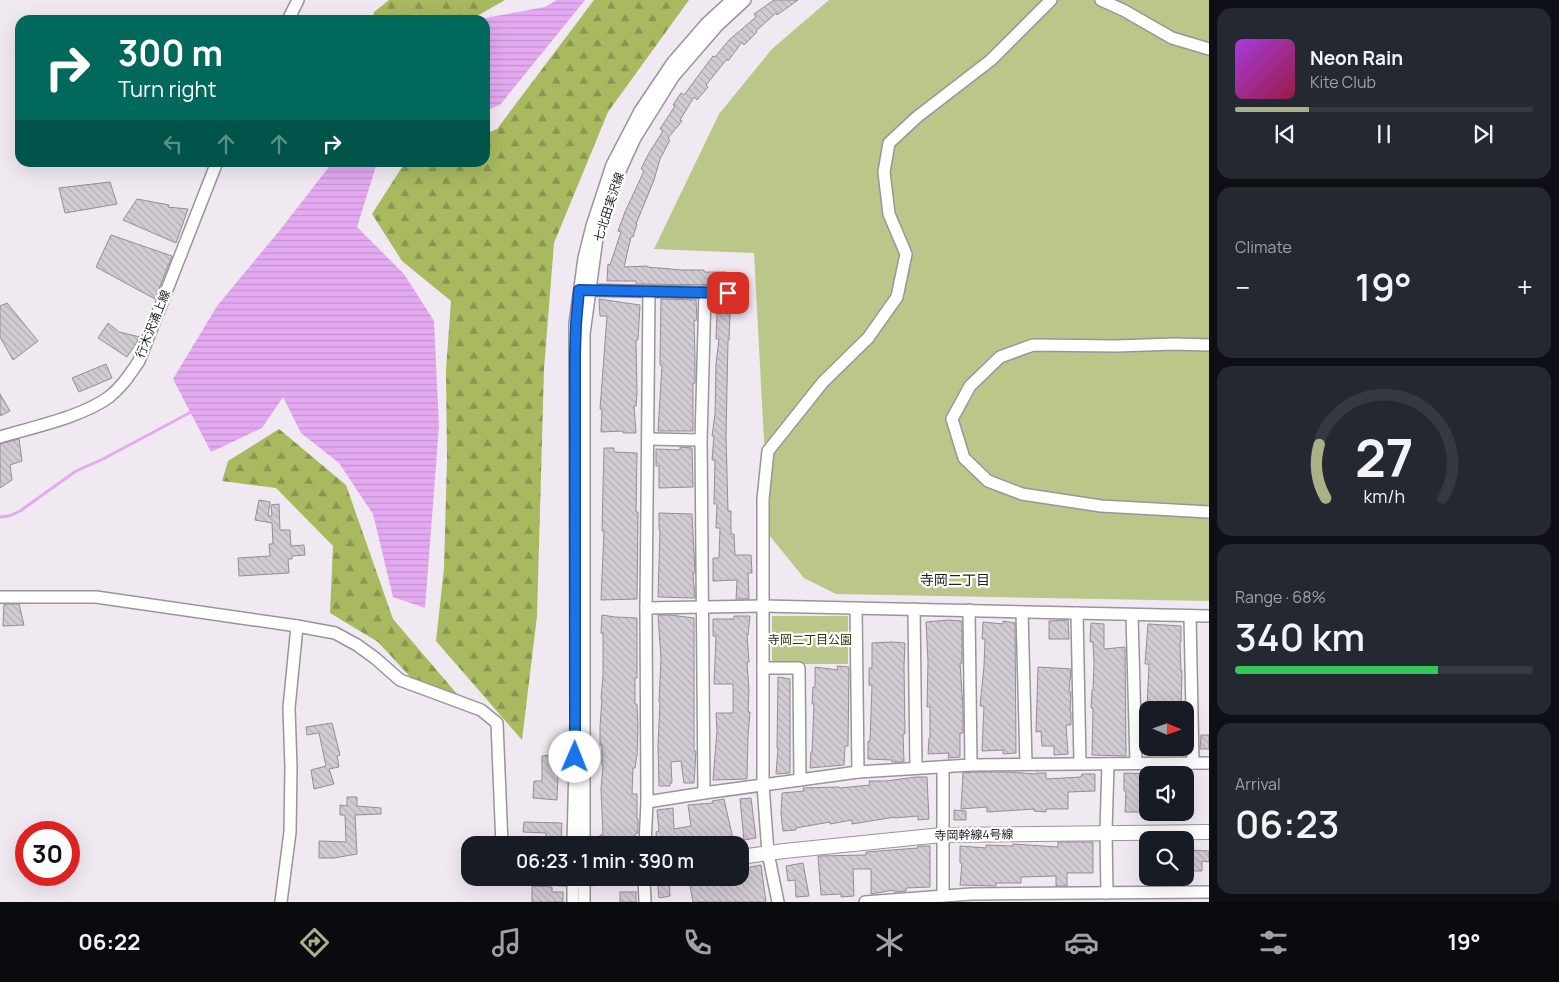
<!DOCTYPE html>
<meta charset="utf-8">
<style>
body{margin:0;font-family:Manrope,"Noto Sans JP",sans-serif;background:#242831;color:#f1f3f6;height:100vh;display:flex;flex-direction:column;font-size:19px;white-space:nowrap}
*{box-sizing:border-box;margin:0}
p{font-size:16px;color:#9ea1a6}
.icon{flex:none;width:28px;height:28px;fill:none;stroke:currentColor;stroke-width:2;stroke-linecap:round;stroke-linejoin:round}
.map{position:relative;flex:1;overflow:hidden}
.drawer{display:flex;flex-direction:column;gap:8px;padding:8px;background:#0d0f14;width:350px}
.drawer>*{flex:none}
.banner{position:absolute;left:15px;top:15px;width:475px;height:152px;border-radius:15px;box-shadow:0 5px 20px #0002;background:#00695c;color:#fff;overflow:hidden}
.needle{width:32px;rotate:92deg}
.tools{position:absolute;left:1139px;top:701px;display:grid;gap:10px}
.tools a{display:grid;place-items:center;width:55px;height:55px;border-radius:10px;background:#171b24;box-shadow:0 5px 20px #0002;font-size:25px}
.speed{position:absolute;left:15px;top:821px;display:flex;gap:10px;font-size:25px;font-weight:700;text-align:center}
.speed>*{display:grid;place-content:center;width:65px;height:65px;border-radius:50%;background:#171b24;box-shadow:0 5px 20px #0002;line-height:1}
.speed .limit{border:8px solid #d22;background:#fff;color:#111}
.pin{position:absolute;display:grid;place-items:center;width:42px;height:42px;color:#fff;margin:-21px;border-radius:10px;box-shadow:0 2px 8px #0006}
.me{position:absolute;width:55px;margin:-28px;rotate:1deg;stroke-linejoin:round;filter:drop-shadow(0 0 4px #0008)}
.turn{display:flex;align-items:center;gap:18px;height:105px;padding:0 20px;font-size:22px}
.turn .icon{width:65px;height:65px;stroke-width:2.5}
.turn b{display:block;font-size:35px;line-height:42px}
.lanes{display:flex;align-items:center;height:48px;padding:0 20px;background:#0003;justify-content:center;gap:25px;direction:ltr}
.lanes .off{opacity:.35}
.big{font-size:38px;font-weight:600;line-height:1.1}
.drawer .widget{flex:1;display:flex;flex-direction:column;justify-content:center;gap:8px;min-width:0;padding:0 18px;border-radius:15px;background:#242831}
.drawer .dial{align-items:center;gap:0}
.dial svg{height:130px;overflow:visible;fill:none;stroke:#363941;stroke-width:7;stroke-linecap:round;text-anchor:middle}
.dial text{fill:#f1f3f6;stroke:none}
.song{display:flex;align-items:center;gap:15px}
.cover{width:60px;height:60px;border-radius:8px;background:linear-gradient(135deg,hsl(280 70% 55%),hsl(340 70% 35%))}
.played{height:5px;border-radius:2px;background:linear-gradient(90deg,#abb187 25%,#363941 25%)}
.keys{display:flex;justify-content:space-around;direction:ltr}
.heat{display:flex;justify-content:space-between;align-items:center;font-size:28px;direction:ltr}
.charge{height:8px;border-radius:4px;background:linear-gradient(90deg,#34c759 68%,#363941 0)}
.trip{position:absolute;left:461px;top:836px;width:288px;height:50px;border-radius:15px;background:#171b24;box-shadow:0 5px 20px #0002;font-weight:600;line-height:50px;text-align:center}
.dock{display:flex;height:80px;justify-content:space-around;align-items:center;background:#090b0e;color:#9ea1a6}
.dock .icon{width:35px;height:35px}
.dock .active{color:#abb187}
.dock b{font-size:22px;color:#f1f3f6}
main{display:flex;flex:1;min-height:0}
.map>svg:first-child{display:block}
</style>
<main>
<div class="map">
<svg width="1209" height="902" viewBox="0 0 1209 902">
<defs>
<pattern id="forest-firs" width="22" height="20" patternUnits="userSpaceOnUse" patternTransform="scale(1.25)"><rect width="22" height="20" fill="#a9b960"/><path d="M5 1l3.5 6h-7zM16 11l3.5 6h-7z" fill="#89964f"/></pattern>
<pattern id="water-rules" width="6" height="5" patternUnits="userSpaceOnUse" patternTransform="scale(1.25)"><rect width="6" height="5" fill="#e4aaf1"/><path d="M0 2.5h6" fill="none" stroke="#c392ce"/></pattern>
<pattern id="building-back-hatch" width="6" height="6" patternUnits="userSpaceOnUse" patternTransform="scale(1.25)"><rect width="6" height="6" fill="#d2cbd4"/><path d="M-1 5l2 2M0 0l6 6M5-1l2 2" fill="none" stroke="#b4aeb6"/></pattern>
</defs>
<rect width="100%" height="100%" fill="#f0e9f2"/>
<g fill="url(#forest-firs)">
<path d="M389,0H505L470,20H372L374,12Z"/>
<path d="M594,0H689L608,112L554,243L544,369L537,616L522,740L436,641L444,568L447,460L446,370L451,301L402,261L372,214L404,164L408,162H485V134L497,129Z"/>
<path d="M279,429L346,485L393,619L463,701L414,681L378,642L330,613L333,546L276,488L222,481L228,461Z"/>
</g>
<g fill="#bac789">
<path d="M829,0H1209V601L836,594L804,578L769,535L754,253L654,249L719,114L772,49Z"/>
<rect x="772" y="616" width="76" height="48"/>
</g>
<g fill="url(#water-rules)">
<path d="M557,0H585L500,105L485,111V20H474L545,7Z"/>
<path d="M332,163H377L357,227L404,274L434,321L439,426L425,608L393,597L373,514L339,463L301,433L283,397L262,428L211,452L173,379L217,306L280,230Z"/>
</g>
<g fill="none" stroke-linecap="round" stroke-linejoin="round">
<path stroke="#e4aaf1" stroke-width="3" d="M0,517L9,516L20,511L76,471L103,459L193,411"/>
</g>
<g fill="url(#building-back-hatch)" stroke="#948d95">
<path d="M774,0H798L777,15L776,13L756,31L757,32L744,45L742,42L728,61L727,59L706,85L708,87L697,100L694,97L680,120L682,121L668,138L670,140L660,159L654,180L636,224H637L633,237H631L624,267L647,266V267L682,270H704V272H726L727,285L636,284V281H607L608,264L610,265L621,232L618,231L625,212L644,171L641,169L649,153L663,131L660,129L675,106L673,105L681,93L684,95L713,56L715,57L729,40L756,17L754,14Z"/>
<path d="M110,182L117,204L65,213L59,188Z"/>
<path d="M137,199L169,205L168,207L188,209L176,243L123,220Z"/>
<path d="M111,235L172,256L155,299L96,267Z"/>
<path d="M599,299L640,305L638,340H636L637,394L636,406H634L636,433H623V431L601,432L602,409H600L607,316H600Z"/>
<path d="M661,299L696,300L697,320L694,321L695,360V383H693V431H658L662,365H660Z"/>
<path d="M7,303L38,341L13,360L0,337V306Z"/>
<path d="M717,313H730L729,340H728L726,436L728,511H731V534H734L735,555H751L752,573H748L749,599H736L737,580L713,581V558H719L720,528H716L717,504H714L715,460H712L714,436H712L715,414L716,364L719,339H716Z"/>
<path d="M108,323L119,332L140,337L127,357L98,338Z"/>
<path d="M106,364L112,378L79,392L72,378Z"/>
<path d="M0,394L10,411L0,416Z"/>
<path d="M19,439L22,461L10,465L12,480L0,488V444Z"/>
<path d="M680,447L692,448L693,487L659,488V466H656V449L680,450Z"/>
<path d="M604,448H614V452L637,453L636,512H638L637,599L601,600L604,531H602Z"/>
<path d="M259,500L270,502L268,516H272L271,505L279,504L280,530H290L291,546L304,545L305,555L292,556V559H288L289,573L239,576L238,558L270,556L269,544H273L272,523L255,520Z"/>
<path d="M659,513L692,514L695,573H693L695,598L658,597L660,530H659Z"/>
<path d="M4,604H19L24,625L3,626Z"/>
<path d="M602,615L615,617L637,618V678H635V704H637L638,727L637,755L635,768H633L632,794H637V819H638V833L635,834L636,845H600V835H603L601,789L603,765H602V745H600V727L602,699H601L603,676V633H601Z"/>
<path d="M658,615H670L694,618V751H696L694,783H684L681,761L671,762L672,783H670V786H659L658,745L660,702H659L661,659Z"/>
<path d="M734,616H750L748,635L747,634L749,662H747L749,690L748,712H750L748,736L747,779L713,780L717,731L716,713H733V684H714L716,636H713V619H734Z"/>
<path d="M948,620L962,621V663H960L963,708V733H960V757L948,758L949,753L928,754L929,738H930V707H927L928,662L926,622Z"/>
<path d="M1068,620L1069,639H1049V621Z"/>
<path d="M1003,621L1015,623L1016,753L1003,754V750L982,751L984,706H980L984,666L985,639H982L983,622L1003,624Z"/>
<path d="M1091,623L1104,624V649L1125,647L1126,756L1092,755L1093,708H1091L1092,690H1093L1094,663L1093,642H1090Z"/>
<path d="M1148,624L1181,626V642H1180L1181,671H1182L1181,710L1147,708L1149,664H1145Z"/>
<path d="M892,642L905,643L904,666L905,734H903L904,762H892V760L868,759V741H870L872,686L869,685V668H872V643Z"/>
<path d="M837,666L849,667L848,746H845L844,765L810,768L811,752H812L814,704H812L813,687H815V667L838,670Z"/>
<path d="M1038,667L1071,669L1069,692H1071L1070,712H1071V725H1066L1068,754L1054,755V746H1042L1041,731L1036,732Z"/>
<path d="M778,677L790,679V773L776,774L778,748H777Z"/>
<path d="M332,723L340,755L337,756L339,767L329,769L334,784L314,789L311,770L326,766L319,733L307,735L306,727Z"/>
<path d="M1201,735H1209V749H1200Z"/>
<path d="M559,754L557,800L533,798L534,781H542V756Z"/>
<path d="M974,772H1009L1036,774V773H1046V779L1081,777L1082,774H1095V791L1068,792V809H1046V812L1034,811V809L987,812V807L961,809L963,773Z"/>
<path d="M1124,773L1148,774V812H1125L1126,791H1124Z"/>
<path d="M916,777H927L929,819L918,820V816L895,818V817L852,824V820L830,824V822L796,828V830L783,831L781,814L782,793L804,791L803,788L839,787L840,788L870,785L869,781H886Z"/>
<path d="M347,797H357V806L381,808V814L355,815L357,854L334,858H319V841L346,842L345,815H340V805L347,806Z"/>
<path d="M751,798L756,838L744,840L740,799Z"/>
<path d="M724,799L733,839L688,845H657L656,832L659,831L657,810L673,808L674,829L691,826L688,805L713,803L712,801Z"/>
<path d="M954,810L966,811V820H954Z"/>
<path d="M524,822L562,823L561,840H546V833L523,832Z"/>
<path d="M1058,842H1093V873H1067V886H1056V876L1021,877V883H996V886L960,885L962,863H960V846L986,848V845L1013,846V844L1058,847Z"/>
<path d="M918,846H930V887L906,888V891L894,892V890L871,894V869H853L854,896L841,897V894L821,895L818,856L866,855V852L918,848Z"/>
<path d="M1189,850L1209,851V862L1202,861V871H1189Z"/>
<path d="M803,863L809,896L796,897L795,880L788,881L786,866Z"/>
<path d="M761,865L766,902H693L690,885L702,883V878H740V869Z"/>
<path d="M657,878H669L670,896L659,898Z"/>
<path d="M532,886L552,887V892H563V902H532Z"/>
<rect x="620" y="892" width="16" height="10"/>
</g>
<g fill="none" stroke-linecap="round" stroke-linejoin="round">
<defs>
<g id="minor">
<path d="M1101,0L1125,11L1172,38L1209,49"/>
<path d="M288,20L298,0"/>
<path d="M583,290L728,293"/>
<path d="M1209,345L1174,344L1116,346L1033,345L1000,357L970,386L952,419L964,458L988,481L1022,494L1101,506L1209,512"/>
<path d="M0,437C33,427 82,417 109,397C122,387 130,374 139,361L217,162"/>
<path d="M648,439L701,440"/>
<path d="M0,597H96L297,626L289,708L291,767L290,832L281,902"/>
<path d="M646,608L763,606L1209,616"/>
<path d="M856,608L858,772"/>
<path d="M914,609L916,768"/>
<path d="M969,610L971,765"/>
<path d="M1022,612L1026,764"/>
<path d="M1077,613L1080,763"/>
<path d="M1132,615L1136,763"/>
<path d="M1190,616L1193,763"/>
<path d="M297,626L335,633L357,645L375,658L400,680L481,710L497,723L502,845"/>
<path d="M763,668H799L800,780"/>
<path d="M704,793L701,440L705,292"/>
<path d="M647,802L704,793L858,772L971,765L1209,763"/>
<path d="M573,845L576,722L575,324L584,258L592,226L612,165L640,111L673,62L706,24L732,0"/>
<path d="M584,845V334L597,238L618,175L635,138L673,77L718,25L745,0"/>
<path d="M645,845L647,802L646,608L649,292"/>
<path d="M527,878L573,880"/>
<path d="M644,878L645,902"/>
<path d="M1107,893L1106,832L1108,764"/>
<path d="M943,896V767"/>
<path d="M573,902V878"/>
<path d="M584,902V878"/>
<path d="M778,902L768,853L763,785V499L768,451L823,382L868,338L897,297L906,254L889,214L884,172L889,143L917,117L991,60L1051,0"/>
<path d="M865,902L971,894L1209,892"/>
</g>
<g id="tertiary">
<path d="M740,857L784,851L942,835L1209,832"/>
<path d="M573,880L595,878"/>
</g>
</defs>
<use href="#minor" stroke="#9a939b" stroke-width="14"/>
<use href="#tertiary" stroke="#9a939b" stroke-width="16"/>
<use href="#minor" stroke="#fff" stroke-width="11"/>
<use href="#tertiary" stroke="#fff" stroke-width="14"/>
</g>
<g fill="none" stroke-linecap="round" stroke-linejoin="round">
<defs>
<path id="route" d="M575,757V354L576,324L579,290L728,293"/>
</defs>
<use href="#route" stroke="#114b97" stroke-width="12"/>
<use href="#route" stroke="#1a73e8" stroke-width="9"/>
</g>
<g text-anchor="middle" stroke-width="4.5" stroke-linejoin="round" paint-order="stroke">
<g font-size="12" fill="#1f1d20" stroke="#fff">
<text transform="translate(609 207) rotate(-72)" y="4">七北田実沢線</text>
<text transform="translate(153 324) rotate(-68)" y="4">行木沢涌上線</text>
<text transform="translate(974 835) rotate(-1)" y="4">寺岡幹線4号線</text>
</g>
<g font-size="12" fill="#2b310a" stroke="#fff">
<text x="810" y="644">寺岡二丁目公園</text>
</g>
<g font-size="14" fill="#1f1d20" stroke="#fff">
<text x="955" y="585">寺岡二丁目</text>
</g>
</g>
</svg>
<div class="tools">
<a><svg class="needle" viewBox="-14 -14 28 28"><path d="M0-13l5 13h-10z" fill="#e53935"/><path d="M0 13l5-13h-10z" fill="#9ea1a6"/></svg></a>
<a><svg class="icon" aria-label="sound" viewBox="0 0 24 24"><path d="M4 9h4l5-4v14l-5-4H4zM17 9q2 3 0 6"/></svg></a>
<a><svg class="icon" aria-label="search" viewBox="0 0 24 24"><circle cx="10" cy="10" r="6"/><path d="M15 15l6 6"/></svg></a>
</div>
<div class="speed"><div class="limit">30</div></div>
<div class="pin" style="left:728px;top:293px;background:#d93025"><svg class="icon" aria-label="arrive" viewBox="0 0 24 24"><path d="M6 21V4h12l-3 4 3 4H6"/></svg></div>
<svg class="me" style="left:575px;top:757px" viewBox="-20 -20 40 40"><circle r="19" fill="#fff"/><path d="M0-13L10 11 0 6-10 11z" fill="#1a73e8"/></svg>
<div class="trip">06:23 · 1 min · 390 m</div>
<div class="banner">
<div class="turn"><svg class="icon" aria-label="right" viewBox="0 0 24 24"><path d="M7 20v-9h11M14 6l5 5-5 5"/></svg><div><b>300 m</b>Turn right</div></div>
<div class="lanes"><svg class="icon off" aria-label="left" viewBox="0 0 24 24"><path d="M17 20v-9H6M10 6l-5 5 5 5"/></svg><svg class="icon off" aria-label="ahead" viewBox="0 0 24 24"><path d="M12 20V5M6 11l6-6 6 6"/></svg><svg class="icon off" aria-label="ahead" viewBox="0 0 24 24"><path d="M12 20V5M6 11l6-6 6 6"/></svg><svg class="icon" aria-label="right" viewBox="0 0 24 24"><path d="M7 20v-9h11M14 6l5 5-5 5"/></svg></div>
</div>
</div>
<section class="drawer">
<div class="widget">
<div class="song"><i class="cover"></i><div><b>Neon Rain</b><p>Kite Club</p></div></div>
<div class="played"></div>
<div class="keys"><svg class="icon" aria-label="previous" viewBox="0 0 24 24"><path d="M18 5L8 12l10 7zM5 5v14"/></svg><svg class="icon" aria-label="pause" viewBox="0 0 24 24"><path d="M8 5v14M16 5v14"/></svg><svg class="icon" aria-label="next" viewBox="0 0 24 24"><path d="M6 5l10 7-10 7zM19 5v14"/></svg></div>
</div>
<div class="widget"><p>Climate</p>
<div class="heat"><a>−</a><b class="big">19°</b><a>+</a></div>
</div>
<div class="widget dial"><svg viewBox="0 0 100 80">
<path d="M14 69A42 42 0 1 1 86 69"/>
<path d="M14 69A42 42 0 0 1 10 36" stroke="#abb187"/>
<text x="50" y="56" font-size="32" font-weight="700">27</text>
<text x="50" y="72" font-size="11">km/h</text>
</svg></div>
<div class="widget"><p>Range · 68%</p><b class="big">340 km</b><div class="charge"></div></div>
<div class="widget"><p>Arrival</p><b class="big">06:23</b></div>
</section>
</main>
<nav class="dock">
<b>06:22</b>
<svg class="icon active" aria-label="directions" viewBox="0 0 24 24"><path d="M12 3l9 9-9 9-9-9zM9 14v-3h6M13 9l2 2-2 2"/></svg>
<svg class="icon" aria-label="music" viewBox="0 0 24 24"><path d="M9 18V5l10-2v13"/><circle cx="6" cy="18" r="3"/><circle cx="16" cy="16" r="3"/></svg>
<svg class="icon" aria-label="phone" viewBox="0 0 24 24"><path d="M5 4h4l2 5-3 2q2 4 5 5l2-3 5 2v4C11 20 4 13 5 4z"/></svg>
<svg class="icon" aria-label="climate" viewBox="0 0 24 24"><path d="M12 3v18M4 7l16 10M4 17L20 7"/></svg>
<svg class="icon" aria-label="car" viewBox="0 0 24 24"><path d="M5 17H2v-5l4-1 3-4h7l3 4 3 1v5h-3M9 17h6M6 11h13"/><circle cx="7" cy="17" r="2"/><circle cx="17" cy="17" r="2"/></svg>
<svg class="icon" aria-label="filters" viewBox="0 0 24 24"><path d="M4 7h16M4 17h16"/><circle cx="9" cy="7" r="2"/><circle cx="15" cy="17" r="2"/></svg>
<b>19°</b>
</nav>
